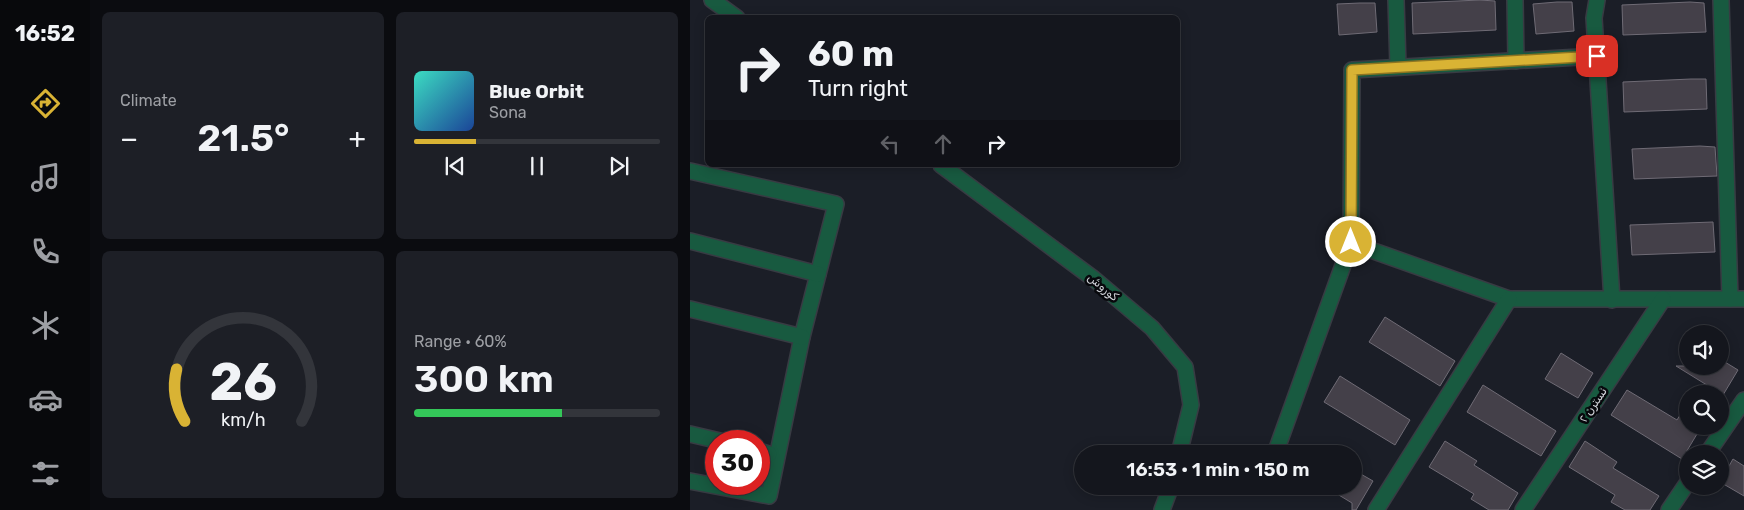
<!DOCTYPE html>
<meta charset="utf-8">
<style>
body{margin:0;font-family:Rubik,Vazirmatn,sans-serif;background:#1d1f26;color:#f1f3f6;height:100vh;display:flex;flex-direction:column;font-size:19px;white-space:nowrap}
*{box-sizing:border-box;margin:0}
p{font-size:16px;color:#9d9fa4}
.icon{flex:none;width:28px;height:28px;fill:none;stroke:currentColor;stroke-width:2;stroke-linecap:round;stroke-linejoin:round}
.map{position:relative;flex:1;overflow:hidden}
.panel{display:flex;flex-direction:column;gap:12px;padding:12px;background:#0b0c10;width:600px}
.panel>*{flex:none}
.banner{position:absolute;left:15px;top:15px;width:475px;height:152px;border-radius:8px;box-shadow:0 2px 12px #0003,0 0 0 1px #33353b;background:#14161d;color:#f1f3f6;overflow:hidden}
.buttons{position:absolute;left:989px;top:325px;display:grid;gap:10px}
.buttons a{display:grid;place-items:center;width:50px;height:50px;border-radius:50%;background:#14161d;box-shadow:0 2px 12px #0003,0 0 0 1px #33353b;font-size:25px}
.speed{position:absolute;left:15px;top:430px;display:flex;gap:10px;font-size:25px;font-weight:700;text-align:center}
.speed>*{display:grid;place-content:center;width:65px;height:65px;border-radius:50%;background:#14161d;box-shadow:0 2px 12px #0003,0 0 0 1px #33353b;line-height:1}
.speed .limit{border:8px solid #d22;background:#fff;color:#111}
.pin{position:absolute;display:grid;place-items:center;width:42px;height:42px;color:#fff;margin:-21px;border-radius:10px;box-shadow:0 2px 8px #0006}
.me{position:absolute;width:55px;margin:-28px;rotate:0deg;stroke-linejoin:round;filter:drop-shadow(0 0 4px #0008)}
.turn{display:flex;align-items:center;gap:18px;height:105px;padding:0 20px;font-size:22px}
.turn .icon{width:65px;height:65px;stroke-width:2.5}
.turn b{display:block;font-size:35px;line-height:42px}
.lanes{display:flex;align-items:center;height:48px;padding:0 20px;background:#0003;justify-content:center;gap:25px;direction:ltr}
.lanes .off{opacity:.35}
.big{font-size:38px;font-weight:600;line-height:1.1}
.panel .widget{flex:1;display:flex;flex-direction:column;justify-content:center;gap:8px;min-width:0;padding:0 18px;border-radius:8px;background:#1d1f26}
.panel .dial{align-items:center;gap:0}
.dial svg{height:130px;overflow:visible;fill:none;stroke:#33353b;stroke-width:7;stroke-linecap:round;text-anchor:middle}
.dial text{fill:#f1f3f6;stroke:none}
.song{display:flex;align-items:center;gap:15px}
.cover{width:60px;height:60px;border-radius:8px;background:linear-gradient(135deg,hsl(170 70% 55%),hsl(220 70% 35%))}
.played{height:5px;border-radius:2px;background:linear-gradient(90deg,#d9b334 25%,#33353b 25%)}
.keys{display:flex;justify-content:space-around;direction:ltr}
.heat{display:flex;justify-content:space-between;align-items:center;font-size:28px;direction:ltr}
.charge{height:8px;border-radius:4px;background:linear-gradient(90deg,#34c759 60%,#33353b 0)}
.panel .tiles{flex:1;display:grid;gap:12px;grid-template-columns:repeat(2,1fr)}
.trip{position:absolute;left:384px;top:445px;width:288px;height:50px;border-radius:25px;background:#14161d;box-shadow:0 2px 12px #0003,0 0 0 1px #33353b;font-weight:600;line-height:50px;text-align:center}
main{display:flex;flex:1;min-height:0}
.dock{display:flex;flex-direction:column;width:90px;justify-content:space-around;align-items:center;background:#08090c;color:#9d9fa4}
.dock .icon{width:35px;height:35px}
.dock .on{color:#d9b334}
.dock b{font-size:22px;color:#f1f3f6}
.map>svg:first-child{display:block}
</style>
<main>
<nav class="dock">
<b>16:52</b>
<svg class="icon on" aria-label="directions" viewBox="0 0 24 24"><path d="M12 3l9 9-9 9-9-9zM9 14v-3h6M13 9l2 2-2 2"/></svg>
<svg class="icon" aria-label="music" viewBox="0 0 24 24"><path d="M9 18V5l10-2v13"/><circle cx="6" cy="18" r="3"/><circle cx="16" cy="16" r="3"/></svg>
<svg class="icon" aria-label="phone" viewBox="0 0 24 24"><path d="M5 4h4l2 5-3 2q2 4 5 5l2-3 5 2v4C11 20 4 13 5 4z"/></svg>
<svg class="icon" aria-label="climate" viewBox="0 0 24 24"><path d="M12 3v18M4 7l16 10M4 17L20 7"/></svg>
<svg class="icon" aria-label="car" viewBox="0 0 24 24"><path d="M5 17H2v-5l4-1 3-4h7l3 4 3 1v5h-3M9 17h6M6 11h13"/><circle cx="7" cy="17" r="2"/><circle cx="17" cy="17" r="2"/></svg>
<svg class="icon" aria-label="filters" viewBox="0 0 24 24"><path d="M4 7h16M4 17h16"/><circle cx="9" cy="7" r="2"/><circle cx="15" cy="17" r="2"/></svg>
</nav>
<section class="panel">
<div class="tiles">
<div class="widget"><p>Climate</p>
<div class="heat"><a>−</a><b class="big">21.5°</b><a>+</a></div>
</div>
<div class="widget">
<div class="song"><i class="cover"></i><div><b>Blue Orbit</b><p>Sona</p></div></div>
<div class="played"></div>
<div class="keys"><svg class="icon" aria-label="previous" viewBox="0 0 24 24"><path d="M18 5L8 12l10 7zM5 5v14"/></svg><svg class="icon" aria-label="pause" viewBox="0 0 24 24"><path d="M8 5v14M16 5v14"/></svg><svg class="icon" aria-label="next" viewBox="0 0 24 24"><path d="M6 5l10 7-10 7zM19 5v14"/></svg></div>
</div>
<div class="widget dial"><svg viewBox="0 0 100 80">
<path d="M14 69A42 42 0 1 1 86 69"/>
<path d="M14 69A42 42 0 0 1 9 37" stroke="#d9b334"/>
<text x="50" y="56" font-size="32" font-weight="700">26</text>
<text x="50" y="72" font-size="11">km/h</text>
</svg></div>
<div class="widget"><p>Range · 60%</p><b class="big">300 km</b><div class="charge"></div></div>
</div>
</section>
<div class="map">
<svg width="1054" height="510" viewBox="0 0 1054 510">
<rect width="100%" height="100%" fill="#1b1e27"/>
<g fill="#444049" stroke="#6f6b75">
<path d="M790,0L805,1L806,30L723,34L722,3Z"/>
<path d="M867,2H882L884,31L846,34L843,4Z"/>
<path d="M1000,2L1014,3L1016,32L933,35L932,5Z"/>
<path d="M670,3H685L687,32L649,35L647,4Z"/>
<path d="M1001,79H1016L1017,109L934,112L933,82Z"/>
<path d="M1010,146L1025,147L1027,176L944,179L942,149Z"/>
<path d="M1023,222L1025,252L942,255L940,225Z"/>
<path d="M695,317L765,361L750,386L679,342Z"/>
<path d="M871,353L903,373L888,398L855,379Z"/>
<path d="M1030,359L1048,370L1033,395L986,366H1030Z"/>
<path d="M650,376L720,420L705,445L634,402Z"/>
<path d="M793,385L866,431L851,456L777,412Z"/>
<path d="M937,390L987,420L998,402V428L1007,434L992,459L921,415Z"/>
<path d="M755,441L787,461L784,465L828,493L818,510H799L781,499L784,494L739,467Z"/>
<path d="M895,441L927,462L923,468L969,496L960,510H935L921,502L925,495L879,467Z"/>
<path d="M1043,459L1054,466V496L1030,482Z"/>
<path d="M662,469L683,481L666,510H662V503L634,486H662Z"/>
</g>
<g fill="none" stroke-linecap="round" stroke-linejoin="round">
<defs>
<g id="minor">
<path d="M22,0L47,18"/>
<path d="M706,0L708,67"/>
<path d="M825,0L826,61"/>
<path d="M907,0L904,18L922,300"/>
<path d="M1031,0L1040,299"/>
<path d="M251,165L404,279L462,328L495,367L501,405L489,454"/>
<path d="M0,171L146,204L112,337L79,496L0,481"/>
<path d="M0,241L128,274"/>
<path d="M661,243L819,299H1054"/>
<path d="M0,309L112,337"/>
<path d="M0,434L30,441"/>
<path d="M69,451L79,454"/>
<path d="M585,454L661,243L662,70L907,56"/>
<path d="M1017,454L1054,400"/>
<path d="M472,510L481,486"/>
<path d="M686,510L819,299"/>
<path d="M833,510L973,299"/>
<path d="M979,510L998,482"/>
</g>
</defs>
<use href="#minor" stroke="#383b43" stroke-width="18"/>
<use href="#minor" stroke="#185a40" stroke-width="15"/>
</g>
<g fill="none" stroke-linecap="round" stroke-linejoin="round">
<defs>
<path id="route" d="M661,242L662,70L907,56"/>
</defs>
<use href="#route" stroke="#8d7422" stroke-width="12"/>
<use href="#route" stroke="#d9b334" stroke-width="9"/>
</g>
<g text-anchor="middle" stroke-width="5" stroke-linejoin="round" paint-order="stroke">
<g font-size="12" fill="#d1d3d9" stroke="#07080c">
<text transform="translate(413 287) rotate(40)" y="4">کوروش</text>
<text transform="translate(903 405) rotate(-56)" y="4">نسترن ۲</text>
</g>
</g>
</svg>
<div class="buttons">
<a><svg class="icon" aria-label="sound" viewBox="0 0 24 24"><path d="M4 9h4l5-4v14l-5-4H4zM17 9q2 3 0 6"/></svg></a>
<a><svg class="icon" aria-label="search" viewBox="0 0 24 24"><circle cx="10" cy="10" r="6"/><path d="M15 15l6 6"/></svg></a>
<a><svg class="icon" aria-label="layers" viewBox="0 0 24 24"><path d="M12 4l9 5-9 5-9-5zM3 14l9 5 9-5"/></svg></a>
</div>
<div class="speed"><div class="limit">30</div></div>
<div class="pin" style="left:907px;top:56px;background:#d93025"><svg class="icon" aria-label="arrive" viewBox="0 0 24 24"><path d="M6 21V4h12l-3 4 3 4H6"/></svg></div>
<svg class="me" style="left:661px;top:242px" viewBox="-20 -20 40 40"><circle r="17" fill="#d9b334" stroke="#fff" stroke-width="3"/><path d="M0-11L8 9 0 5-8 9z" fill="#fff"/></svg>
<div class="trip">16:53 · 1 min · 150 m</div>
<div class="banner">
<div class="turn"><svg class="icon" aria-label="right" viewBox="0 0 24 24"><path d="M7 20v-9h11M14 6l5 5-5 5"/></svg><div><b>60 m</b>Turn right</div></div>
<div class="lanes"><svg class="icon off" aria-label="left" viewBox="0 0 24 24"><path d="M17 20v-9H6M10 6l-5 5 5 5"/></svg><svg class="icon off" aria-label="ahead" viewBox="0 0 24 24"><path d="M12 20V5M6 11l6-6 6 6"/></svg><svg class="icon" aria-label="right" viewBox="0 0 24 24"><path d="M7 20v-9h11M14 6l5 5-5 5"/></svg></div>
</div>
</div>
</main>
